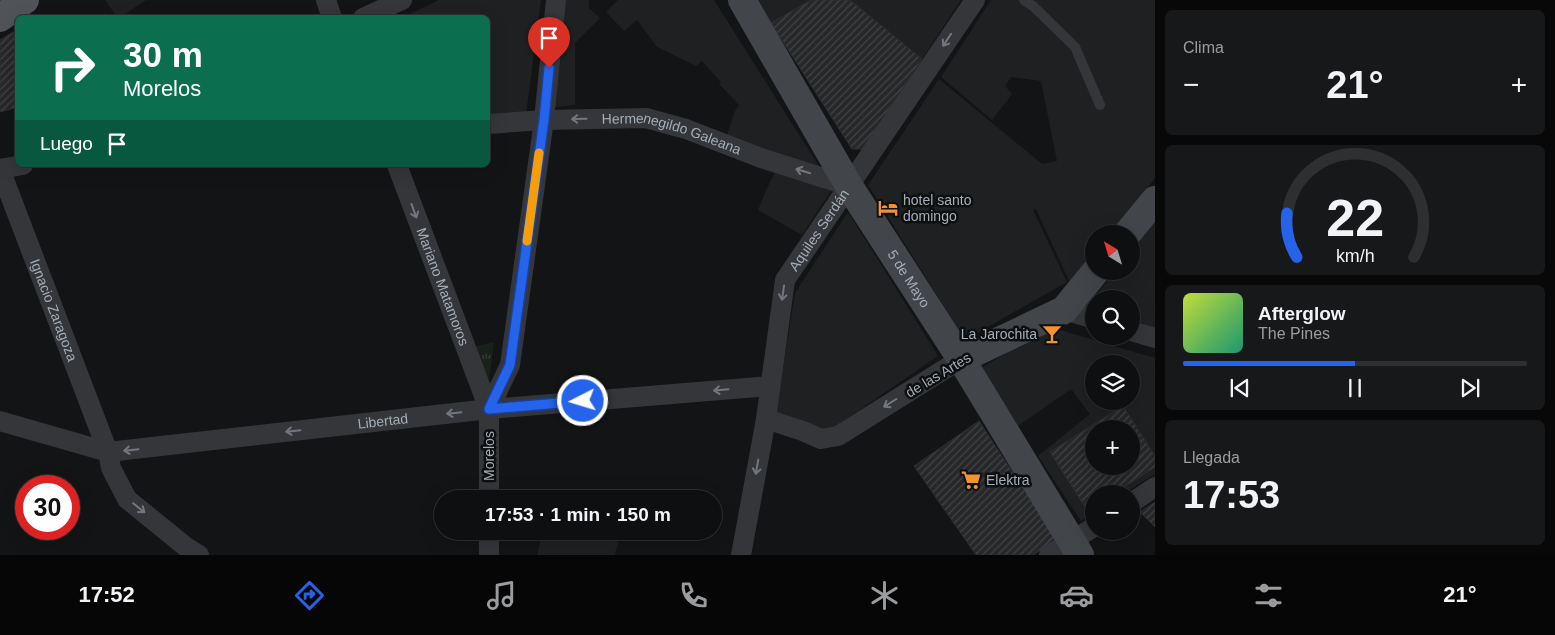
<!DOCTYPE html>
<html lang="es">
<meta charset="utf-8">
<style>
body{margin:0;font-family:Helvetica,sans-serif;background:#171819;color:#f1f3f6;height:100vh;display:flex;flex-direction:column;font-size:19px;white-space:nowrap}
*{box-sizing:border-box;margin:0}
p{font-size:16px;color:#9b9c9f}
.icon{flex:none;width:28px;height:28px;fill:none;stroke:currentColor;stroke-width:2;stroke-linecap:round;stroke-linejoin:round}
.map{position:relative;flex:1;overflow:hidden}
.details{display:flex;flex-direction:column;gap:10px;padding:10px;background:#080809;width:400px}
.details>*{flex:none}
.hud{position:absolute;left:15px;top:15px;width:475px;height:152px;border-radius:8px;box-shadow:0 5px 20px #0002,0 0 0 1px #2e2f30;background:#0b6e4f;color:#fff;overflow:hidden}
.needle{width:32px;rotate:322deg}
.buttons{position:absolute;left:1085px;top:225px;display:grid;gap:10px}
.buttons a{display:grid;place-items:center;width:55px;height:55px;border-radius:50%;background:#0e0f10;box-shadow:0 5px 20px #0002,0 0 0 1px #2e2f30;font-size:25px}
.speed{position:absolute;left:15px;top:475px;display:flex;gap:10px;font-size:25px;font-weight:700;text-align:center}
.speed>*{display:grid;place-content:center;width:65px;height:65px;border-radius:50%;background:#0e0f10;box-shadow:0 5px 20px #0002,0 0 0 1px #2e2f30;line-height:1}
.speed .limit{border:8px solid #d22;background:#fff;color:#111}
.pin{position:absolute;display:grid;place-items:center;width:42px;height:42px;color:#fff;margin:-51px -21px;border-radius:50% 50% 50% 0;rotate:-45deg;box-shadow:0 0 5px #0007}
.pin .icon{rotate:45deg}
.me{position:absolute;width:55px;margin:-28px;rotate:265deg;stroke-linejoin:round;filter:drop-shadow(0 0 4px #0008)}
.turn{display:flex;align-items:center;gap:18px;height:105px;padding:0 25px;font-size:22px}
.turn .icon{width:65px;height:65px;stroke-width:2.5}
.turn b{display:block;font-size:35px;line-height:42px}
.then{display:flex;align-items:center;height:48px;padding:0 25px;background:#0003;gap:10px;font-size:19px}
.big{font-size:38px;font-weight:700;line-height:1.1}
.details .widget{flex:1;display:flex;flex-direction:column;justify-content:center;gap:8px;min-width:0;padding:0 18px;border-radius:8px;background:#171819}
.details .dial{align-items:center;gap:0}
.dial svg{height:130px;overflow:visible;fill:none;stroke:#2e2f30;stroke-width:7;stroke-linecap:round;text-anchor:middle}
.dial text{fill:#f1f3f6;stroke:none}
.song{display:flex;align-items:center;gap:15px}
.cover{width:60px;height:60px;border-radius:8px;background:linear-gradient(135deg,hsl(70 70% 55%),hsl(160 70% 35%))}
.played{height:5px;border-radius:2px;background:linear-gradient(90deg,#2563eb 50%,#2e2f30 50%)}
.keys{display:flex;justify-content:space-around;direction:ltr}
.heat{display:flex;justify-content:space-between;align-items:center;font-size:28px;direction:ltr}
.trip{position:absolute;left:434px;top:490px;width:288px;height:50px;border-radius:25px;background:#0e0f10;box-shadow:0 5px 20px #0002,0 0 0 1px #2e2f30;font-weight:700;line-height:50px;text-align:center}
.dock{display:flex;height:80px;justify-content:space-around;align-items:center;background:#060606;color:#9b9c9f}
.dock .icon{width:35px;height:35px}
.dock .on{color:#2563eb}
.dock b{font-size:22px;color:#f1f3f6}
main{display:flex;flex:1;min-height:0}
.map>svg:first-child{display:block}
</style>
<main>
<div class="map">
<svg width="1155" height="555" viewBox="0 0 1155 555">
<defs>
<pattern id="park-tufts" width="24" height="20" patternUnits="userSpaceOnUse" patternTransform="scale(1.25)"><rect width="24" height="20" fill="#1a201a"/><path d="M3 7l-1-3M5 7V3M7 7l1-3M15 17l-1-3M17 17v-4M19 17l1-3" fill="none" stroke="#383e39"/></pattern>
<pattern id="building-hatch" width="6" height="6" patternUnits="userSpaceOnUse" patternTransform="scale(1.25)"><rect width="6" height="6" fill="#262729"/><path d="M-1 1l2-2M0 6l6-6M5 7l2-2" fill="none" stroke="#424446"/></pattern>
</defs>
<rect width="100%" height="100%" fill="#131415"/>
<g fill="#1f2022" fill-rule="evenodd">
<path d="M105,0H146L119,18L117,17Z"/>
<path d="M439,0H541L526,114L488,118V18H401Z"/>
<path d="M558,0H589V8L600,18L575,43V105L545,108Z"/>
<path d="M618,0H714L820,168L726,138L735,111L739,105L719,84L721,82L702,61L696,66L657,47L637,20L624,31L606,12Z"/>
<path d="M756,0H811L771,23Z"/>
<path d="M850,0H961L922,59Z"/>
<path d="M991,0H1155V178L1112,234H1094V257L1079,275L1069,281L1036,209L1033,210L1067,282L965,340L868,185L939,79L1042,164L1057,161L1041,81L1011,77L1005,86L1012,94L992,120L941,77Z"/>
<path d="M776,171L831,191L802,235L758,210L767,188Z"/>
<path d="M848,212L938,356L829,431L776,412L795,293Z"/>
<path d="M1155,219V333L1131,327V299H1094V317L1091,316L1088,305L1115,271H1131V250Z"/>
<path d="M1050,327L1155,358V474L1123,494H1094V512L1081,521L1038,456L1090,414L1071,389L1018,426L981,368ZM1094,364H1131V401H1094ZM1094,429H1131V466H1094Z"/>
<path d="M543,531H595L619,539L615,555H537Z"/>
</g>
<path fill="url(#park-tufts)" d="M494,342L489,381L468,348Z"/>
<g fill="url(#building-hatch)" stroke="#2d2e31" fill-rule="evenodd">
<path d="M811,0H850L922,59L863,149H852L771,23Z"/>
<path d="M18,29V107L0,112V40Z"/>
<path d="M1123,406L1155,456V467L1113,494H1094V506L1087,510L1050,452ZM1094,429H1131V466H1094Z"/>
<path d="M979,421L1057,540L1033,555H976L914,466Z"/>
<path d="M1155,502V527L1140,512Z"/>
</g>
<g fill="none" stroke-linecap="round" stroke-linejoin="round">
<path stroke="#34363a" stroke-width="10" d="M1024,0L1033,6L1075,47L1100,105"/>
<g stroke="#34363a" stroke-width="20">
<path d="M326,0L332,18"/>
<path d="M363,18L402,0"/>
<path id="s1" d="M488,124L544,120L646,118L686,129L761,158L849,186"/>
<path id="s2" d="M397,165L489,409"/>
<path id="s3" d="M0,169L108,452L111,468L127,499L186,547L199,555"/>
<path d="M0,169L23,165"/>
<path d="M1064,310L1094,319"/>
<path d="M1131,331L1155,338"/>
<path d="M766,419L803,431L821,439L838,436L961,359"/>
<path id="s4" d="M0,421L108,452L489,409L770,386"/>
<path d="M489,499V409L510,365L544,120L556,0"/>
<path d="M1131,503L1155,487"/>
<path d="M489,555V531"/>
<path id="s5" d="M741,555L766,419L785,280L975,0"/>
<path d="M1049,555L1094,527"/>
</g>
<g stroke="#42464a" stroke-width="28">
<path id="s6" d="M742,0L849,186L961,359L1080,555"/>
<path d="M1127,234L1155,200"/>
<path d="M961,359L1064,310L1096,271"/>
</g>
<path stroke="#505459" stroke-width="28" d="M0,18L25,0"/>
</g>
<defs><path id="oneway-shaft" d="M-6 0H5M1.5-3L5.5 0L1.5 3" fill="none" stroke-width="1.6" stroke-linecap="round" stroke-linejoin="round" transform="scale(1.25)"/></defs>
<g stroke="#72777e">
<use href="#oneway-shaft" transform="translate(947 40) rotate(124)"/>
<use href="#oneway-shaft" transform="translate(579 119) rotate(179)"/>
<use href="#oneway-shaft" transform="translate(803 171) rotate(-163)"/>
<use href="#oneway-shaft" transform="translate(414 211) rotate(70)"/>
<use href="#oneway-shaft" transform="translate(783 293) rotate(98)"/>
<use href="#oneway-shaft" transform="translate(721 390) rotate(175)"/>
<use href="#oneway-shaft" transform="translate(890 403) rotate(148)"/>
<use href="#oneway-shaft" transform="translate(454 413) rotate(174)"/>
<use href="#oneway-shaft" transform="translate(293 431) rotate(174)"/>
<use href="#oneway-shaft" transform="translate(131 450) rotate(174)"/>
<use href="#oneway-shaft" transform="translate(757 467) rotate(100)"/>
<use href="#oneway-shaft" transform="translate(139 508) rotate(39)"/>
</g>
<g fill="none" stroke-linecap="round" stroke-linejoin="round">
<defs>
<path id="route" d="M549,68L544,120L510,365L489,409L583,401"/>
</defs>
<use href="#route" stroke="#184099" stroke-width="12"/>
<use href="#route" stroke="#2563eb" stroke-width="9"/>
<path stroke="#f59e0b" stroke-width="9" d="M527,241L539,153"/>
</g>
<defs>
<symbol id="hotel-bare" viewBox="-9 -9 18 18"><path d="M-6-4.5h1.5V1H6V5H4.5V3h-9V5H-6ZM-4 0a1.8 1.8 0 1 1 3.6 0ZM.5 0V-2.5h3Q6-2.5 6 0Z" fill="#f3932e" stroke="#0e0f10" stroke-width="2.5" paint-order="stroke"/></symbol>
<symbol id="bar-bare" viewBox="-9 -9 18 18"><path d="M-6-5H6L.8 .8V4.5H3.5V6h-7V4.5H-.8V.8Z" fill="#f3932e" stroke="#0e0f10" stroke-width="2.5" paint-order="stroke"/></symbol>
<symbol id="supermarket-bare" viewBox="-9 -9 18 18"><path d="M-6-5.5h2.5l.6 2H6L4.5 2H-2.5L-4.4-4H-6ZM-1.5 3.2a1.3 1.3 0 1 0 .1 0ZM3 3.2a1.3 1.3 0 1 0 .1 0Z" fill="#f3932e" stroke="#0e0f10" stroke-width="2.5" paint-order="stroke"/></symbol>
</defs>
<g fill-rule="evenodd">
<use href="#hotel-bare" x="874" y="194" width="28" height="28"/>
<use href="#bar-bare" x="1038" y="320" width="28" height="28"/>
<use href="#supermarket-bare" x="957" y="466" width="28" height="28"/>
</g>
<g text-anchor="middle" stroke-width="5" stroke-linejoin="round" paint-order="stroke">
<g font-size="14" fill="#a5adb6" stroke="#0e0f10">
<text dy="5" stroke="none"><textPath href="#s1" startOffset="186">Hermenegildo Galeana</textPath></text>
<text dy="5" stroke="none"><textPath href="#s5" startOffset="339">Aquiles Serdán</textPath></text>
<text dy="5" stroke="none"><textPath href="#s6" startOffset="325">5 de Mayo</textPath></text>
<text dy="5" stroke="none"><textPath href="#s2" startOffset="130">Mariano Matamoros</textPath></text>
<text dy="5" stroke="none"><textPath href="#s3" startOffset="151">Ignacio Zaragoza</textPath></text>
<text transform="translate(938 375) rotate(-31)" y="5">de las Artes</text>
<text dy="5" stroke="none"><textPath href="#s4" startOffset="389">Libertad</textPath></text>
<text transform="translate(489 456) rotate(-90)" y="5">Morelos</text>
</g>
<g font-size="14" fill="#a5adb6" stroke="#0e0f10" text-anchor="start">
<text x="903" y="205">hotel santo<tspan x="903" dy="16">domingo</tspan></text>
<text x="1037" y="339" text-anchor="end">La Jarochita</text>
<text x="986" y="485">Elektra</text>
</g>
</g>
</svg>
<div class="buttons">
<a><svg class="needle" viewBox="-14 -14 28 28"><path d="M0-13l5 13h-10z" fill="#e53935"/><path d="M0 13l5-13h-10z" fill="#9b9c9f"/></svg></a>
<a><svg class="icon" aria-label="search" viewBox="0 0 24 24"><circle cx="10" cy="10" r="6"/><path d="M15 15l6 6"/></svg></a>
<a><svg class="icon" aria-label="layers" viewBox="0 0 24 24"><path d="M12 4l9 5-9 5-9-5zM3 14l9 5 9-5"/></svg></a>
<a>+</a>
<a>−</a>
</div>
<div class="speed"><div class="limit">30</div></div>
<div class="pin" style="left:549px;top:68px;background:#d93025"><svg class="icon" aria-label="arrive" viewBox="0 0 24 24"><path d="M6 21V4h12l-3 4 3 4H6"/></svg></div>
<svg class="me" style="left:583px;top:401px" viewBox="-20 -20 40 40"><circle r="17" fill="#2563eb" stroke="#fff" stroke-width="3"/><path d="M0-11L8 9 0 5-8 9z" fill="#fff"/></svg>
<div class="trip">17:53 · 1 min · 150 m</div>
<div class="hud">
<div class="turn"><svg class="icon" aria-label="right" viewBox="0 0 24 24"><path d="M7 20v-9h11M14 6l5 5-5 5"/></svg><div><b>30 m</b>Morelos</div></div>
<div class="then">Luego<svg class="icon" aria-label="arrive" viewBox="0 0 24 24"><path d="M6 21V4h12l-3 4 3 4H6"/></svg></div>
</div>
</div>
<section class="details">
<div class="widget"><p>Clima</p>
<div class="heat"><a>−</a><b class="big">21°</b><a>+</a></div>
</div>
<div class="widget dial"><svg viewBox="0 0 100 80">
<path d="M14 69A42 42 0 1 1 86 69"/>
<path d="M14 69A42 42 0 0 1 8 42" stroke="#2563eb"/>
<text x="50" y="56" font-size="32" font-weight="700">22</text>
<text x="50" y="72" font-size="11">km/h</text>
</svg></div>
<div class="widget">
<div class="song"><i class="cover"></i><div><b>Afterglow</b><p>The Pines</p></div></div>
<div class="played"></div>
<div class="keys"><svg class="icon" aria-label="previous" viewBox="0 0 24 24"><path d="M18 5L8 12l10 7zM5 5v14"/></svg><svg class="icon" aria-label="pause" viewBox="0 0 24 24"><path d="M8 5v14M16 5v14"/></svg><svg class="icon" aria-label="next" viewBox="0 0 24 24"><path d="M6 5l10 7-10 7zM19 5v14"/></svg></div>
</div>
<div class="widget"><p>Llegada</p><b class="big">17:53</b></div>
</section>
</main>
<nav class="dock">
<b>17:52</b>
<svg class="icon on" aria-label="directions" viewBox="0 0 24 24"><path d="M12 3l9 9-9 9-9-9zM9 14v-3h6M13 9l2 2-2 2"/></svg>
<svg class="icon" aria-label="music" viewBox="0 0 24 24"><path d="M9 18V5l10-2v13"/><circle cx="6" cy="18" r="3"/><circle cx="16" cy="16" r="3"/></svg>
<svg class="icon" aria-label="phone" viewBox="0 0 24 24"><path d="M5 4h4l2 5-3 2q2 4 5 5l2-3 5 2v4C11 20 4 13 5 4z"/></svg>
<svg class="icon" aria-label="climate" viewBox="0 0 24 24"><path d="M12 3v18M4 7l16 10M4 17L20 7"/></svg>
<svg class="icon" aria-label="car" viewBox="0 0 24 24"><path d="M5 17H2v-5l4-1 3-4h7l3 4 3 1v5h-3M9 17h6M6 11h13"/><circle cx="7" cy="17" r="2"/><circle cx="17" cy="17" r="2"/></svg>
<svg class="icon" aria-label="filters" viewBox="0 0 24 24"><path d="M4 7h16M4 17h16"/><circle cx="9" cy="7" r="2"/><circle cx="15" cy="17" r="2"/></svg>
<b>21°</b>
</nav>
